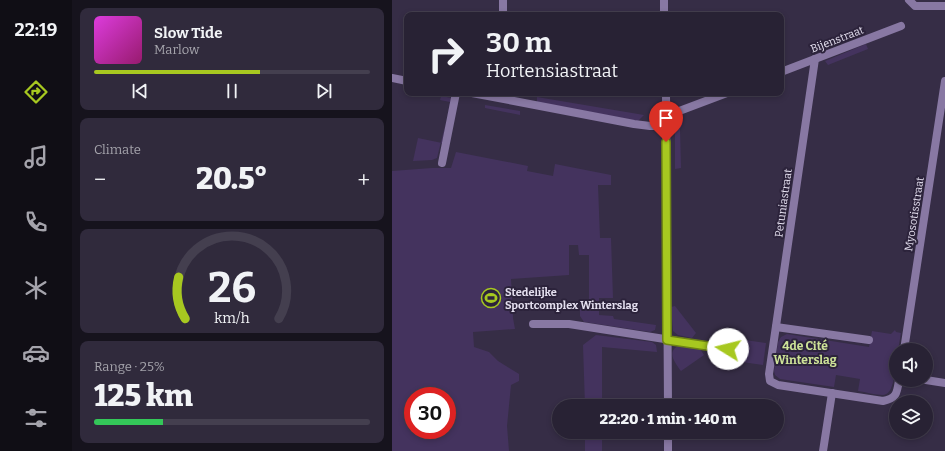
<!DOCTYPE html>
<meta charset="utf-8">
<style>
body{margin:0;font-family:Bitter,serif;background:#302a3c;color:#f1f3f6;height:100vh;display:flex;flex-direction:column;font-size:15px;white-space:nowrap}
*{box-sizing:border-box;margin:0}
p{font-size:13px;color:#a5a4ac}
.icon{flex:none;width:22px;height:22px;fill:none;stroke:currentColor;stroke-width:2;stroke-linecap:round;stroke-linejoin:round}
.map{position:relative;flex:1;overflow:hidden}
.panel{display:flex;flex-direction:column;gap:8px;padding:8px;background:#16131d;width:320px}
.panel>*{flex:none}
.banner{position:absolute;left:12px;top:12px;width:380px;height:84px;border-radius:8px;box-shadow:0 2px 6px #0003,0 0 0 1px #443f4f;background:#282234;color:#f1f3f6;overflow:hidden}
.fabs{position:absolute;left:497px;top:343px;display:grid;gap:8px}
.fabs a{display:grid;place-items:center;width:44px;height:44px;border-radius:50%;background:#282234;box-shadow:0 2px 6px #0003,0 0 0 1px #443f4f;font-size:20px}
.speed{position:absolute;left:12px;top:387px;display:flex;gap:8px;font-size:20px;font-weight:700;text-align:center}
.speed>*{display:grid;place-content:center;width:52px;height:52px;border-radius:50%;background:#282234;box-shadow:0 2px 6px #0003,0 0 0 1px #443f4f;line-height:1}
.speed .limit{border:6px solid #d22;background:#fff;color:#111}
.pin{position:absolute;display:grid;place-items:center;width:34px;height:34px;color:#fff;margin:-41px -17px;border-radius:50% 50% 50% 0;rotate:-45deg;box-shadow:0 0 4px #0007}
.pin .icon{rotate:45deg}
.me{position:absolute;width:44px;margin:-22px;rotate:279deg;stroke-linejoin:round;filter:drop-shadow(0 0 3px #0008)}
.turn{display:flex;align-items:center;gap:14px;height:84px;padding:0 16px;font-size:18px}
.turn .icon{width:52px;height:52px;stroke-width:2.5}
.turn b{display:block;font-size:28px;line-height:34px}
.big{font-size:30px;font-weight:800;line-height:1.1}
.panel .tile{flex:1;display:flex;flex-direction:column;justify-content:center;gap:6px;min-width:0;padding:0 14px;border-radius:8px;background:#302a3c}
.panel .dial{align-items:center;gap:0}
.dial svg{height:104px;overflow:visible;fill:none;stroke:#443f4f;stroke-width:7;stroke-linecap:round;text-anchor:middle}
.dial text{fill:#f1f3f6;stroke:none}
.song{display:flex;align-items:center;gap:12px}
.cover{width:48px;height:48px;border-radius:6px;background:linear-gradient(135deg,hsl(300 70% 55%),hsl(320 70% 35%))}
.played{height:4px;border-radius:2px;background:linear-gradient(90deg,#a7c820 60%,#443f4f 60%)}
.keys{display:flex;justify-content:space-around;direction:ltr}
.heat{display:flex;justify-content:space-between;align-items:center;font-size:22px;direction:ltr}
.charge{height:6px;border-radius:3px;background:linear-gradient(90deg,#34c759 25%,#443f4f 0)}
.trip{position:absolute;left:160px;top:399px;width:232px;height:40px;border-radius:20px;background:#282234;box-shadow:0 2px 6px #0003,0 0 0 1px #443f4f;font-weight:800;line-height:40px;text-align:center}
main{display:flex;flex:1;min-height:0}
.dock{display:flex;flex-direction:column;width:72px;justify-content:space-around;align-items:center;background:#100e15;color:#a5a4ac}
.dock .icon{width:28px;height:28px}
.dock .active{color:#a7c820}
.dock b{font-size:18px;color:#f1f3f6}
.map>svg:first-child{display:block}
</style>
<main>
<nav class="dock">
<b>22:19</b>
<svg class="icon active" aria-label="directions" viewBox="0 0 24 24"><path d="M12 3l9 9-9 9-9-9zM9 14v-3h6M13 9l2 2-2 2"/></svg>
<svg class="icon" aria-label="music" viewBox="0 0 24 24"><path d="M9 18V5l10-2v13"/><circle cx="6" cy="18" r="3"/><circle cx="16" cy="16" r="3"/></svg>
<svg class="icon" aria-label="phone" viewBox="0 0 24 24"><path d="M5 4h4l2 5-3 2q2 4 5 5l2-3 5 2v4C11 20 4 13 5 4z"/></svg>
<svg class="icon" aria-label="climate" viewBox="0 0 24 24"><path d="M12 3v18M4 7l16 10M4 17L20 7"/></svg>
<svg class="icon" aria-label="car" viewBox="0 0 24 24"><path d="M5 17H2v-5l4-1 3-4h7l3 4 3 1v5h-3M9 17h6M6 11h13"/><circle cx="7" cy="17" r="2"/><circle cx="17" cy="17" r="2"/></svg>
<svg class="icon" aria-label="filters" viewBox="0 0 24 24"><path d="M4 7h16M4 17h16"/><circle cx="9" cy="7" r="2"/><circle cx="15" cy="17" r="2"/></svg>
</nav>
<section class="panel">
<div class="tile">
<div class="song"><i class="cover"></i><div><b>Slow Tide</b><p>Marlow</p></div></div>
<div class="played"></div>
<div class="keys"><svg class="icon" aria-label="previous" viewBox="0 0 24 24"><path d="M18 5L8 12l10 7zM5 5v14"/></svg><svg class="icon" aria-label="pause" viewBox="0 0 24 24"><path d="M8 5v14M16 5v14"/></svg><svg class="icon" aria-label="next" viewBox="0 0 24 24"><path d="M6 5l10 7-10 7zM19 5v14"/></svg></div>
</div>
<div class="tile"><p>Climate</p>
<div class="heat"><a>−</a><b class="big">20.5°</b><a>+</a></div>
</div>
<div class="tile dial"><svg viewBox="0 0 100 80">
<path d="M14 69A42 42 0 1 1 86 69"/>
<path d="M14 69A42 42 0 0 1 9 37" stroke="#a7c820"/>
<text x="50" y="56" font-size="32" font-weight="700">26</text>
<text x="50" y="72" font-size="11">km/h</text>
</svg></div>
<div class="tile"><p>Range · 25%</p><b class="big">125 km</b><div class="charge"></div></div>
</section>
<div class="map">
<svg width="553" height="451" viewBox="0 0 553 451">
<rect width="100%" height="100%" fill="#362d46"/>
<g fill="#44335e" fill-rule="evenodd">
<path d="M474,44L476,49L436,65L433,61Z"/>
<path d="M49,96L60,98L45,158L40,160L21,161L26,138L50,143L58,102L48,100Z"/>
<path d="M145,97L252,115L246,121L145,102Z"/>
<path d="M93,105L128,111V115L93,108Z"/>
<path d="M290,120L291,123L288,129L289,168L283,169V127Z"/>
<path d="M64,152L136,166L135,171L161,176L163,164L219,175V185H206L208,238H219L221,298H207V315L221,316L222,319L264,325L263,330L258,332L192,322L188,316V302H197V255H187L186,245H177V275L119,279L121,318L123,329L81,332L82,347L97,352L106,361L127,374V381L119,385L115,426L117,451H0V171L40,168H59ZM21,396H55V430H21Z"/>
<path d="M283,306L304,333L300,338L286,335L281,331L279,307Z"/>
<path d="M503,330L504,332L509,333L506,350H504C504,360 504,395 491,395C483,395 474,392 466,391L468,379L444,375L442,387L388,379L383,375L382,371L386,342L389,337L395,334L477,347L480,331L499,334Z"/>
<path d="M204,335L260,342L264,345L265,352L210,347V406H193L191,345Z"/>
<path d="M353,340L374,343L371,365L350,362Z"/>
<path d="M286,346L308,349L312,355L289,371C284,364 274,352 286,346Z"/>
<rect x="193" y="432" width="17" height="19"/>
</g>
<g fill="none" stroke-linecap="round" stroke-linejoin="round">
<g stroke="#8878a3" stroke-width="8">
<path d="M272,0V15"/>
<path d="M517,0L523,6H553"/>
<path d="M111,15V0"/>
<path d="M423,59L377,374L378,381L386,385L491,401C505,398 505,393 507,380"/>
<path d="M389,72L509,26"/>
<path d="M0,78L15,81"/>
<path d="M80,93L242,124L258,126H274"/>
<path d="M274,93L276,406"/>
<path d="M274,116L335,93"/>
<path d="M50,163L64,93"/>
<path d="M141,324H177L349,351"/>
<path d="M384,327L477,340"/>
<path d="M512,350L553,81"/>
<path d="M534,380L553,383"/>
<path d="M276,432V451"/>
<path d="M431,451L440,393"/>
</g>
</g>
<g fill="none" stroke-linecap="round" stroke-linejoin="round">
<defs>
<path id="route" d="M274,142L275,340L336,349"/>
</defs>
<use href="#route" stroke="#6d8215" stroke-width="10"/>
<use href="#route" stroke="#a7c820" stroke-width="7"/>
</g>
<defs>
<symbol id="stadium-ring" viewBox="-11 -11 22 22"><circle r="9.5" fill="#2c233b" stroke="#a7c820" stroke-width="1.5"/><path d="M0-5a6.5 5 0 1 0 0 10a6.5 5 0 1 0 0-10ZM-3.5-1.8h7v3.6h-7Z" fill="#a7c820"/></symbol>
</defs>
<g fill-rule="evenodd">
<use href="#stadium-ring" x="88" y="287" width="22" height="22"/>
</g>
<g text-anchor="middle" stroke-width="4" stroke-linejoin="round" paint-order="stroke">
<g font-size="11" fill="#e4dfef" stroke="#2c233b">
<text transform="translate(445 39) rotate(-21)" y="4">Bijenstraat</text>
<text transform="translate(391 203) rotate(-82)" y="4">Petuniastraat</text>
<text transform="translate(522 214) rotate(-81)" y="4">Myosotisstraat</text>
</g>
<g font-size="11" font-weight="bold" fill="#e4dfef" stroke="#2c233b" text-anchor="start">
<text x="113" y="296">Stedelijke<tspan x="113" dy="13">Sportcomplex Winterslag</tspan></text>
</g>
<g font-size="12" font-weight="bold" fill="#cee398" stroke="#2c233b">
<text x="413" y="350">4de Cité<tspan x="413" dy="14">Winterslag</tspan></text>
</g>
</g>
</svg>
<div class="fabs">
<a><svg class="icon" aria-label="sound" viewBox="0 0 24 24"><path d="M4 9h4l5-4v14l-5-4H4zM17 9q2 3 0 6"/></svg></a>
<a><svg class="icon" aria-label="layers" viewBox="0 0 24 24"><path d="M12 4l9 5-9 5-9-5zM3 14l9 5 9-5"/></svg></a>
</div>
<div class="speed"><div class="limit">30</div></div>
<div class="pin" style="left:274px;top:142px;background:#d93025"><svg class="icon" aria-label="arrive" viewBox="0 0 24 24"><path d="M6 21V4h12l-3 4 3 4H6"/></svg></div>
<svg class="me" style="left:336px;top:349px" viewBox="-20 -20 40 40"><circle r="19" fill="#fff"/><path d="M0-13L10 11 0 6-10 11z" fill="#a7c820"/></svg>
<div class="trip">22:20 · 1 min · 140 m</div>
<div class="banner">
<div class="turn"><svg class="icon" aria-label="right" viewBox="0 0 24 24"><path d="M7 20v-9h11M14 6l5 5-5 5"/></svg><div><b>30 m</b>Hortensiastraat</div></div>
</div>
</div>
</main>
